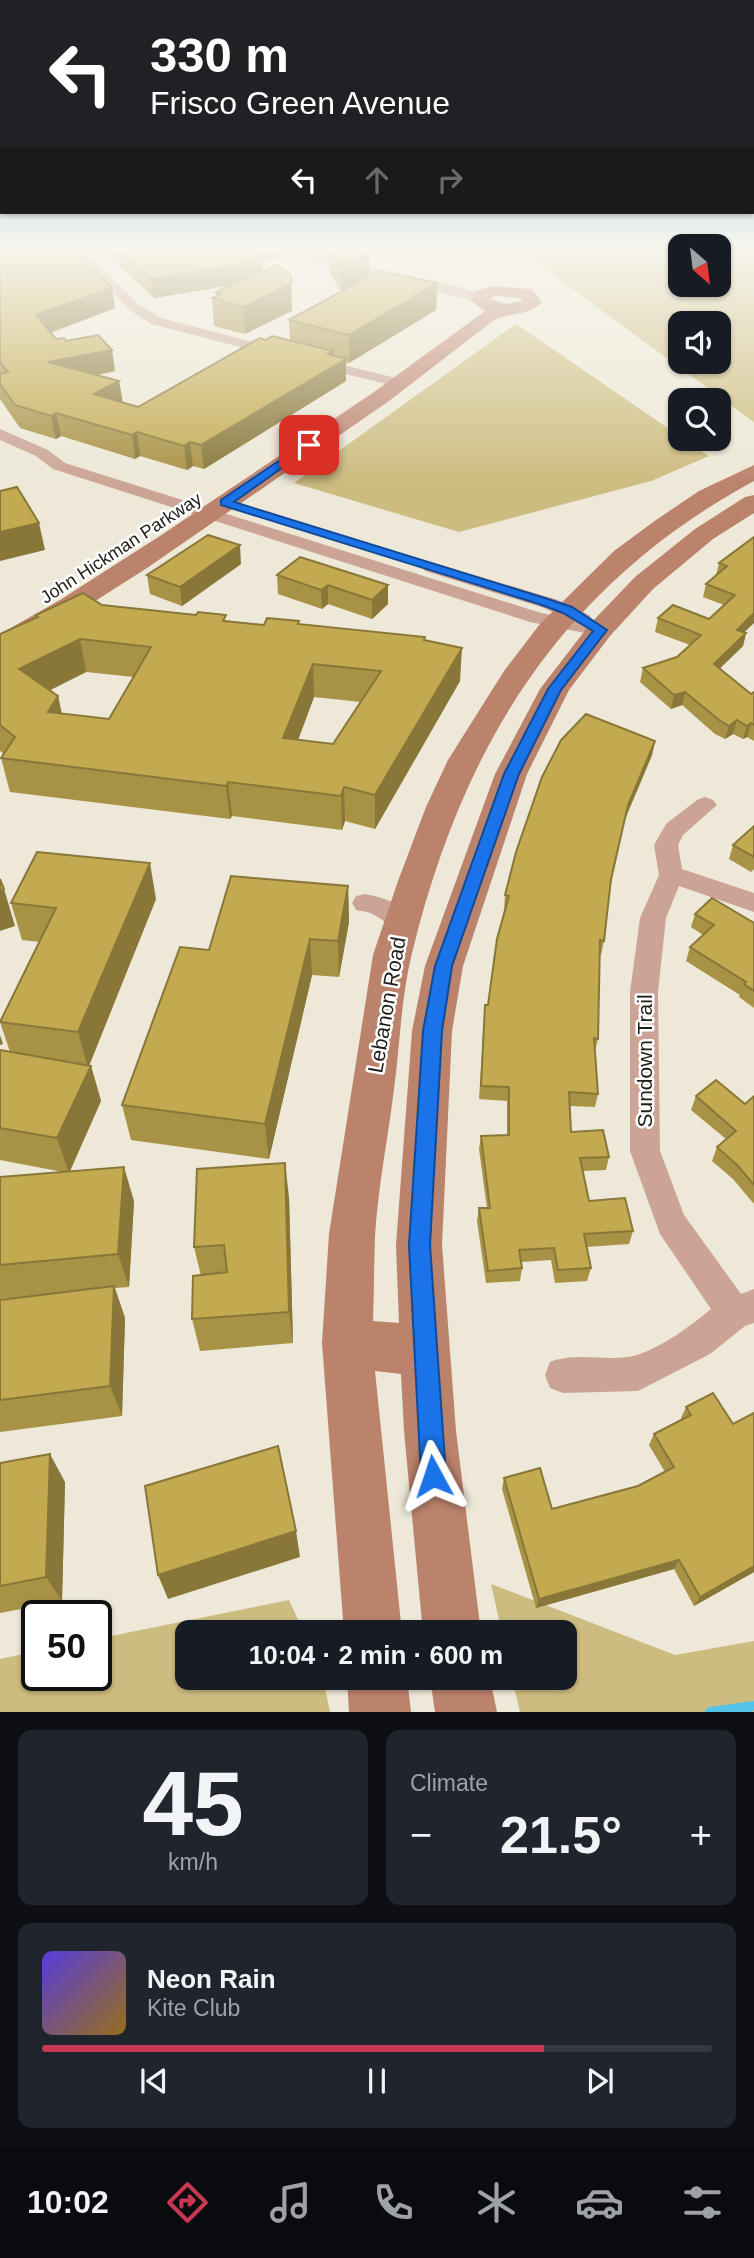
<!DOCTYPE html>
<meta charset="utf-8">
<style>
body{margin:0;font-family:Helvetica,sans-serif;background:#20242c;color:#f1f3f6;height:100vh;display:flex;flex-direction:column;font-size:26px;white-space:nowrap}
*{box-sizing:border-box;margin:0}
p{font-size:23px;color:#9ea1a6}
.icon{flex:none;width:38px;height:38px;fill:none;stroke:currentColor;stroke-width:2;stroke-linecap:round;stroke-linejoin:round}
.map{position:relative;height:1712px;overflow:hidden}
.drawer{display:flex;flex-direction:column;gap:18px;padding:18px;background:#0d0f14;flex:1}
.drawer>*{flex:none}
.guide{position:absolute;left:0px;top:0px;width:754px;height:214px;box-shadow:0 2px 5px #0004;background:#202124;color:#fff;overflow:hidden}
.needle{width:46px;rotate:152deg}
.controls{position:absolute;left:668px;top:234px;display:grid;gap:14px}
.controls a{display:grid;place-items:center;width:63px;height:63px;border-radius:14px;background:#171b24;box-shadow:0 2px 5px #0004;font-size:35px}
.speed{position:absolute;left:21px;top:1600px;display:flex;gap:14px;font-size:35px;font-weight:700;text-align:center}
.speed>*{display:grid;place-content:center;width:91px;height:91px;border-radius:50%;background:#171b24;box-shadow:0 2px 5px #0004;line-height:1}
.speed .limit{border:4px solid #111;border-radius:10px;background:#fff;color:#111}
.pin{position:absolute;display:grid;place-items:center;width:60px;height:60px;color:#fff;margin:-30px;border-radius:14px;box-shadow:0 4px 10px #0006}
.me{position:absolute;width:77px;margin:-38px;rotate:355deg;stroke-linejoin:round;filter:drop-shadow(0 0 5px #0008)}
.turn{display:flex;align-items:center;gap:24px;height:147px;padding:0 35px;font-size:32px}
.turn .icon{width:91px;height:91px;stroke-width:2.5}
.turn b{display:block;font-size:49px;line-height:60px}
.lanes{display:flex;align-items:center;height:66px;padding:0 35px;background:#0003;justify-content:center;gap:35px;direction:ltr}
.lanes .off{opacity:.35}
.big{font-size:52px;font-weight:800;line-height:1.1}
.drawer .tile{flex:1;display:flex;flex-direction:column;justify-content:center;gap:10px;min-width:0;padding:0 24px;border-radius:14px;background:#20242c}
.drawer .dial{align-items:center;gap:0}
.dial b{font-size:91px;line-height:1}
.song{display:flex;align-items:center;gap:21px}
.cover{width:84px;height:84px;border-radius:10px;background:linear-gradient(135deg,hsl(250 70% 55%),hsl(40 70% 35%))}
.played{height:7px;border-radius:4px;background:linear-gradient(90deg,#c83851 75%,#363941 75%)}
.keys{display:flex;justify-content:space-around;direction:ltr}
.heat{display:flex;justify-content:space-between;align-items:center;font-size:38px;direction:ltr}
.drawer .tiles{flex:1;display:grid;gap:18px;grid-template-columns:1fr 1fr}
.tile:last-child{grid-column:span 2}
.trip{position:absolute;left:175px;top:1620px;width:402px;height:70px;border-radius:14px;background:#171b24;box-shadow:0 2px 5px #0004;font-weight:800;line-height:70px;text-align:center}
.dock{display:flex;height:112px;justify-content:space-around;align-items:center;background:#090b0e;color:#9ea1a6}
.dock .icon{width:49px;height:49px}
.dock .current{color:#c83851}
.dock b{font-size:32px;color:#f1f3f6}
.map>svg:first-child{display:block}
</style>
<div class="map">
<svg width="754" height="1712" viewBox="0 0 754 1712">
<rect width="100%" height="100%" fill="#ede8d7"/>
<g fill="#cdbc7f" fill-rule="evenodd">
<path d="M515,247H754V422ZM681,247H719V285H681ZM681,324H719V362H681Z"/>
<path d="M516,324L681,437V439L709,456L651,481L459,532L294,483Z"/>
<path d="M491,1584L675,1655L754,1641V1712H520L512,1678H565V1633H502Z"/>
<path d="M289,1600L304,1633H187V1678H323L330,1712H0V1659L37,1651V1675H96V1639Z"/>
</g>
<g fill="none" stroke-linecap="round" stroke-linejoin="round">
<path stroke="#53c4e8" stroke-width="10" d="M710,1712L754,1706"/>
<g fill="#cba495" fill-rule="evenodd">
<path d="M70,247H81L138,304L161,318L284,350L286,353L279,357L151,324L130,310Z"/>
<path d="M278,247H293L315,255L467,289L486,298L480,302L307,260Z"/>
<path d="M314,358L404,380L406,383L399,387L309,365L307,362Z"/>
<path d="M0,429L48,450L65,463L541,613L563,617L544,608L425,571L422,567L431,562L558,600L589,615L592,619L590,622L607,626L610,630L600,636L530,622L53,469L36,456L0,440Z"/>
<path d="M705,797L713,800L717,805L683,835L678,845L682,869L754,893V912L679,886L666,918L658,992L660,1151L684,1215L741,1294L754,1289V1323L745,1326L710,1354L638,1391L563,1393L550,1388L545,1375L550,1362C578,1351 610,1363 637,1355C664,1346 689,1327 711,1309L660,1234L630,1151V992L640,918L659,875L654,845L666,824L697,800Z"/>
<path d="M365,894C385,898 405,904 416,923L412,930C393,935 389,922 374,915C369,912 362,911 356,910L352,903L356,896Z"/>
</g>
<g fill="#bb826c" fill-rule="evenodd">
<path d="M493,286L531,289L542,302C530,316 510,312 494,320L389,401L147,568L45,633L10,652L0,655V634L60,600L163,534L374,392L485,311L471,301L476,291ZM495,296L520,298L522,301L507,304L490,299Z"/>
<path d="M754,465V481C562,585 463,744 412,953C401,997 400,1045 394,1089C388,1138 378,1187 375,1236C374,1264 374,1293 373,1321L399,1323L396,1245L412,1031L425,966L495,774L540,689L590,624L635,577L695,529L745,497L754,495V513L713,539L653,589L610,636L569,690L527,774L463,966L452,1031L442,1245L456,1431L481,1633H423L404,1431L401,1374L375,1371L402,1633H344L322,1343L329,1234L373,955L398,881L426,807L448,760L504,671L540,624L614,551L656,520L699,491Z"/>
<path d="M347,1678H407L411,1712H349Z"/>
<path d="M430,1678H490L497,1712H435Z"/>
</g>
</g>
<g fill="#a89245" fill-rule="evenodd">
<path d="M0,247L115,308L51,333L56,339L66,341L115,371L97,375L119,381L122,402L138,407L266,340L290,341L289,320L341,292L329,270L328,247H341L369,252V277L437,283L436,310L349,363H346V381L204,469L193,466L187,470L140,456L135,459L61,436L56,439L20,428L0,399Z"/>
<path d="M99,247H282V257L263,261L262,272L292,311L245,334L214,326L212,298L216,296V292L233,285L154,298Z"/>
<path d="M754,537L744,632L746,633L743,646L720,668L751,694L754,692V741L747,737L743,739L733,734L725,739L715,734L682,705L671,709L640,682L643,668L677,657L690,645L655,632L658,618L709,619L724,605L703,597L706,584L716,576L719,563Z"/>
<path d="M241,564L182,606L150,594L147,575Z"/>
<path d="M277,575L388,585V604L372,619L328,604L322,609L278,594Z"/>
<path d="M102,605L264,625L299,621V624L425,637V641L460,681L375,829L345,821L342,830L232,816L230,819L10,792L1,758L4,754L0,751V634L36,617V615ZM86,672L134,677L109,719L62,714L58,696L49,690ZM314,697L361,702L333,744L298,740Z"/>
<path d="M655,741L652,755L625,819L611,884L604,941L601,955L599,954L598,1039L595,1051L598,1094L595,1107L570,1106L571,1132L609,1157L606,1170L583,1171L589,1201L633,1231L629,1244L586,1247L591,1268L587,1281L555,1283L551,1260L521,1262L522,1268L520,1281L486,1283L477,1221L479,1208H487L479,1149L481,1136L507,1135V1101L479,1099L485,1005H488L505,909H504L505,895Z"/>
<path d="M754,826V869L751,872L729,859L733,845Z"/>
<path d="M348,886L349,922L339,977L312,975L269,1159L131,1140L122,1105L209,950Z"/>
<path d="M156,899L89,1066H91L101,1101L70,1171L134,1201L129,1287L115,1288L125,1318L122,1416L0,1432V1300L45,1295L0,1299V1177L63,1172L0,1160V1050L10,1052L0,1022L40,942L22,940L11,903Z"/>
<path d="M695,914L754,923V1008L739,997L740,995L686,961L690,947L703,935L691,927Z"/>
<path d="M696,1096L745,1104L754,1096V1204L733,1179L712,1161L717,1147L726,1139L691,1110Z"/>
<path d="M289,1197L293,1343L200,1351L192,1319L201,1276L194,1247Z"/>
<path d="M686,1407L733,1424L754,1413V1572L694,1606L674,1569L536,1608L502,1489L504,1478L552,1509L638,1486L665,1472L649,1445L654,1434L682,1420L681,1418Z"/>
<path d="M0,1463L65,1482L62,1601L0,1613Z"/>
</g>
<g fill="#887738">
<path d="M258,247H282V257L263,261V265H262V280L154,298L151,279L245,249Z"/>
<path d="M369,252V278L341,293V267Z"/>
<path d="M291,276L292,311L245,334L243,307Z"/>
<path d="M437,283L436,310L349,363V335Z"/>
<path d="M112,288L115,308L40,336L36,315Z"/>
<path d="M112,350L115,371L53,384L48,362Z"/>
<path d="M333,351V366L346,359V381L204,469L201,445Z"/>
<path d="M119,381L123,403L94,394Z"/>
<path d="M56,413L61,436L56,439L51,416Z"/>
<path d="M137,432L140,456L135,459L132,435Z"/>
<path d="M190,442L193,466L187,470L184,446Z"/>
<path d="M39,523L45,550L0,561V532Z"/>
<path d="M240,545L241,564L182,606L180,587Z"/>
<path d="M328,585V604L322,609L321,590Z"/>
<path d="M388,585V604L372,619V600Z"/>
<path d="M754,613V623L733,643L737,630Z"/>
<path d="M746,633L743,646L711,677L714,664Z"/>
<path d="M80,639L86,672L27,702L19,669Z"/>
<path d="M462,648L460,681L375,829V795Z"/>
<path d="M313,664L314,697L286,772L283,738Z"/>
<path d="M685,692L682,705L671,709L674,695Z"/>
<path d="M58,696L65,730L48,712Z"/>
<path d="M737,720L733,734L725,739L729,726Z"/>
<path d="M751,723L747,737L743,739L747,726Z"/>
<path d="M655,741L652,755L625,819L628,805Z"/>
<path d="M228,782L232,816L230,819L226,786Z"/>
<path d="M344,787L345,821L342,830L341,796Z"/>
<path d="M150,863L156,899L88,1068L78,1032Z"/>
<path d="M348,886L349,922L339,977L338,941Z"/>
<path d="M4,889L15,926L0,931V891Z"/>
<path d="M310,939L312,975L269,1159L265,1124Z"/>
<path d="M0,1035L3,1044L0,1045Z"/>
<path d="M91,1066L101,1101L69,1173L57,1138Z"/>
<path d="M285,1163L289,1197L293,1343L289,1312Z"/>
<path d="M124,1167L134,1201L129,1287L118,1254Z"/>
<path d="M114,1286L125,1318L122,1416L110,1386Z"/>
<path d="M50,1454L65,1482L62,1601L46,1577Z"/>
<path d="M296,1531L300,1557L168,1599L158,1575Z"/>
<path d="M679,1560L674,1569L536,1608L539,1599Z"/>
<path d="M754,1566V1572L694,1606L700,1597Z"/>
</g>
<g fill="#c3aa50" stroke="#887738" stroke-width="2" fill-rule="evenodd">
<path d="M0,247H70L112,288L36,315L56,339L64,338L66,341L98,335L112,350L48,362L119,381L94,394L138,407L260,338L266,340L272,336L333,351L328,354L346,359L201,445L190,442L184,446L137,432L132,435L56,413L51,416L15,405L0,384V374L8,372L0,362Z"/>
<path d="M116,247H258L245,249L261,261L151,279Z"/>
<path d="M330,247H341L369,252L341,267Z"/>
<path d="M277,265L291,276V284L243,307L212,298L222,294L216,292Z"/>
<path d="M379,271L437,283L349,335L289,320Z"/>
<path d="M17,487L39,523L0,532V491Z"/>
<path d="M208,535L240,545L180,587L147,575Z"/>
<path d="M754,537V613L737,630L746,633L714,664L751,694L754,692V725L751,723L747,726L737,720L729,726L719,720L685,692L674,695L643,668L677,657L701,635L658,618L673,605L709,619L735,595L706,584L727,566L719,563Z"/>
<path d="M300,557L388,585L372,600L328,585L321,590L277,575Z"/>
<path d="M83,593L102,605L196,615L198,612L226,615L223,621L264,625L267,618L299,621L298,624L425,637L424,640L462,648L375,795L344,787L341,796L228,782L226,786L1,758L15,737L0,725V634L38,617L36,615ZM80,639L151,647L109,719L48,712L58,696L19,669ZM313,664L381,671L333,744L283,738Z"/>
<path d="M586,714L655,741L628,805L611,879L604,941L600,940L598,1039L594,1038L598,1094L569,1092L571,1132L603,1130L609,1157L580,1158L589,1201L625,1198L633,1231L584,1234L591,1268L558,1270L554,1248L519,1250L522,1268L488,1271L479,1208H490L481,1136L509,1135V1087L481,1086L485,1005H488L497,939L509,896L505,895L516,852L542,777L561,740Z"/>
<path d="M754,826V857L733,845Z"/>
<path d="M37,852L150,863L78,1032L0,1022L56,908L11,903Z"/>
<path d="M231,876L348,886L338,941L310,939L265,1124L122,1105L180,947L209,950Z"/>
<path d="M0,879L4,889L0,891Z"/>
<path d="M712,898L754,923V991L744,984L746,982L690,947L714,925L695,914Z"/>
<path d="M0,1050L91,1066L57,1138L0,1128Z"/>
<path d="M716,1080L745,1104L754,1096V1185L738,1166L717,1147L736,1131L696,1096Z"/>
<path d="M285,1163L289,1312L192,1319L193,1276L227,1272L224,1245L194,1247L197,1169Z"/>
<path d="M124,1167L118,1254L0,1265V1177Z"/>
<path d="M114,1286L110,1386L0,1400V1300Z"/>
<path d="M713,1393L733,1424L754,1413V1566L700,1597L679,1560L539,1599L504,1478L540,1468L552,1509L638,1486L674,1467L654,1434L691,1415L686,1407Z"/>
<path d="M278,1446L296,1531L158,1575L145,1486Z"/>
<path d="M50,1454L46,1577L0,1586V1463Z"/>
</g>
<linearGradient id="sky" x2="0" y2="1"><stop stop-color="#6cbae8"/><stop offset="0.51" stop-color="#f7f5ed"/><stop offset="1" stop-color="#f7f5ed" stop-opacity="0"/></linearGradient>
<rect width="754" height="486" fill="url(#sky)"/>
<path fill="#1a73e8" stroke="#114b97" stroke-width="2" d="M305,443L314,445L234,502L548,599L572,607L607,630L561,690L519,774L452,966L442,1031L430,1245L446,1476L442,1485L433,1489L425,1485L421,1476L409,1245L423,1031L435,966L504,774L548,689L593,631L563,613L539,604L221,505V500Z"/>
<g text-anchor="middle" stroke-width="5" stroke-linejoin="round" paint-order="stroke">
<g font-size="18" fill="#1f1d17" stroke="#fff">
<text transform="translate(121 548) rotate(-33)" y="6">John Hickman Parkway</text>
</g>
<g font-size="21" fill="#1f1d17" stroke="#fff">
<text transform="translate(387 1005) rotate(-80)" y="7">Lebanon Road</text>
<text transform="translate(645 1061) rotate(-90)" y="7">Sundown Trail</text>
</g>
</g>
</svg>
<div class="controls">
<a><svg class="needle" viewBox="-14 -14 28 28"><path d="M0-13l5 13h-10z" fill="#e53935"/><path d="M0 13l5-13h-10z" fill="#9ea1a6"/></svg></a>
<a><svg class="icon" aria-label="sound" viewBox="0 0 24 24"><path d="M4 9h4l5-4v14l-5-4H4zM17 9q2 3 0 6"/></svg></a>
<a><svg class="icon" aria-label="search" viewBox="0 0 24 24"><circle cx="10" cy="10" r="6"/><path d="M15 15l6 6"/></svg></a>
</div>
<div class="speed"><div class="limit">50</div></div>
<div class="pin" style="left:309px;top:445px;background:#d93025"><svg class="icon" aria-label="arrive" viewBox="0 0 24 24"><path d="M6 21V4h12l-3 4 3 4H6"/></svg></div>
<svg class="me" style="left:433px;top:1476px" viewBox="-20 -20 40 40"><path d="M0-17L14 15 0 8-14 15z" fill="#1a73e8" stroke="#fff" stroke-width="4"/></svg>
<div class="trip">10:04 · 2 min · 600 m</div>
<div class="guide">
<div class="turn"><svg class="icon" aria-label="left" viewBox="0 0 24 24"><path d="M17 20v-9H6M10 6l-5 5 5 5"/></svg><div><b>330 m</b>Frisco Green Avenue</div></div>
<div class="lanes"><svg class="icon" aria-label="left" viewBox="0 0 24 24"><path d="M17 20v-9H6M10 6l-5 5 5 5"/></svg><svg class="icon off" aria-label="ahead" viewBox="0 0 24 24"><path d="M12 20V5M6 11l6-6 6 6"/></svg><svg class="icon off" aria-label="right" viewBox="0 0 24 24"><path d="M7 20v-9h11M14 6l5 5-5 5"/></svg></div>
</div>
</div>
<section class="drawer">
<div class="tiles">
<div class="tile dial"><b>45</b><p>km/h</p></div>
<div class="tile"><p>Climate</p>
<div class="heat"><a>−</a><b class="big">21.5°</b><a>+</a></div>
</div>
<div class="tile">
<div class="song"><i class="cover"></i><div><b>Neon Rain</b><p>Kite Club</p></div></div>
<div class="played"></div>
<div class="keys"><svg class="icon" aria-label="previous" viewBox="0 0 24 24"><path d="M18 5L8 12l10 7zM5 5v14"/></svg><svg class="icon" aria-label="pause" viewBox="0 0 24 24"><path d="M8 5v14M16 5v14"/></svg><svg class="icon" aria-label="next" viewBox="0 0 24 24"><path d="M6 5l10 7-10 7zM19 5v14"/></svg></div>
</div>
</div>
</section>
<nav class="dock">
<b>10:02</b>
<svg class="icon current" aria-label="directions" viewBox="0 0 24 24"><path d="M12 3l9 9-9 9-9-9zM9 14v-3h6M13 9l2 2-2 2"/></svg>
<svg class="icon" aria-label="music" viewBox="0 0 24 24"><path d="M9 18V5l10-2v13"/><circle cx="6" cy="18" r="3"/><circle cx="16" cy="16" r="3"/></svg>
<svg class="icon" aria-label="phone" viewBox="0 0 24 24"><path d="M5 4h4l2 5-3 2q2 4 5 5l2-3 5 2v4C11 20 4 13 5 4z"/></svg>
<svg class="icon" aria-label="climate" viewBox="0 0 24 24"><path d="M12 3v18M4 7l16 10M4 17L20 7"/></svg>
<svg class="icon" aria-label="car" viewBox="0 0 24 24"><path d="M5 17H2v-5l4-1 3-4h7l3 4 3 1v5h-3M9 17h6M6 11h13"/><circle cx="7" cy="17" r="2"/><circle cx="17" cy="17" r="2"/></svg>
<svg class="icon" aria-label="filters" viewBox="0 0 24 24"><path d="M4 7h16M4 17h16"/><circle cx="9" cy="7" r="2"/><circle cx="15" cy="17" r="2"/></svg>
</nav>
